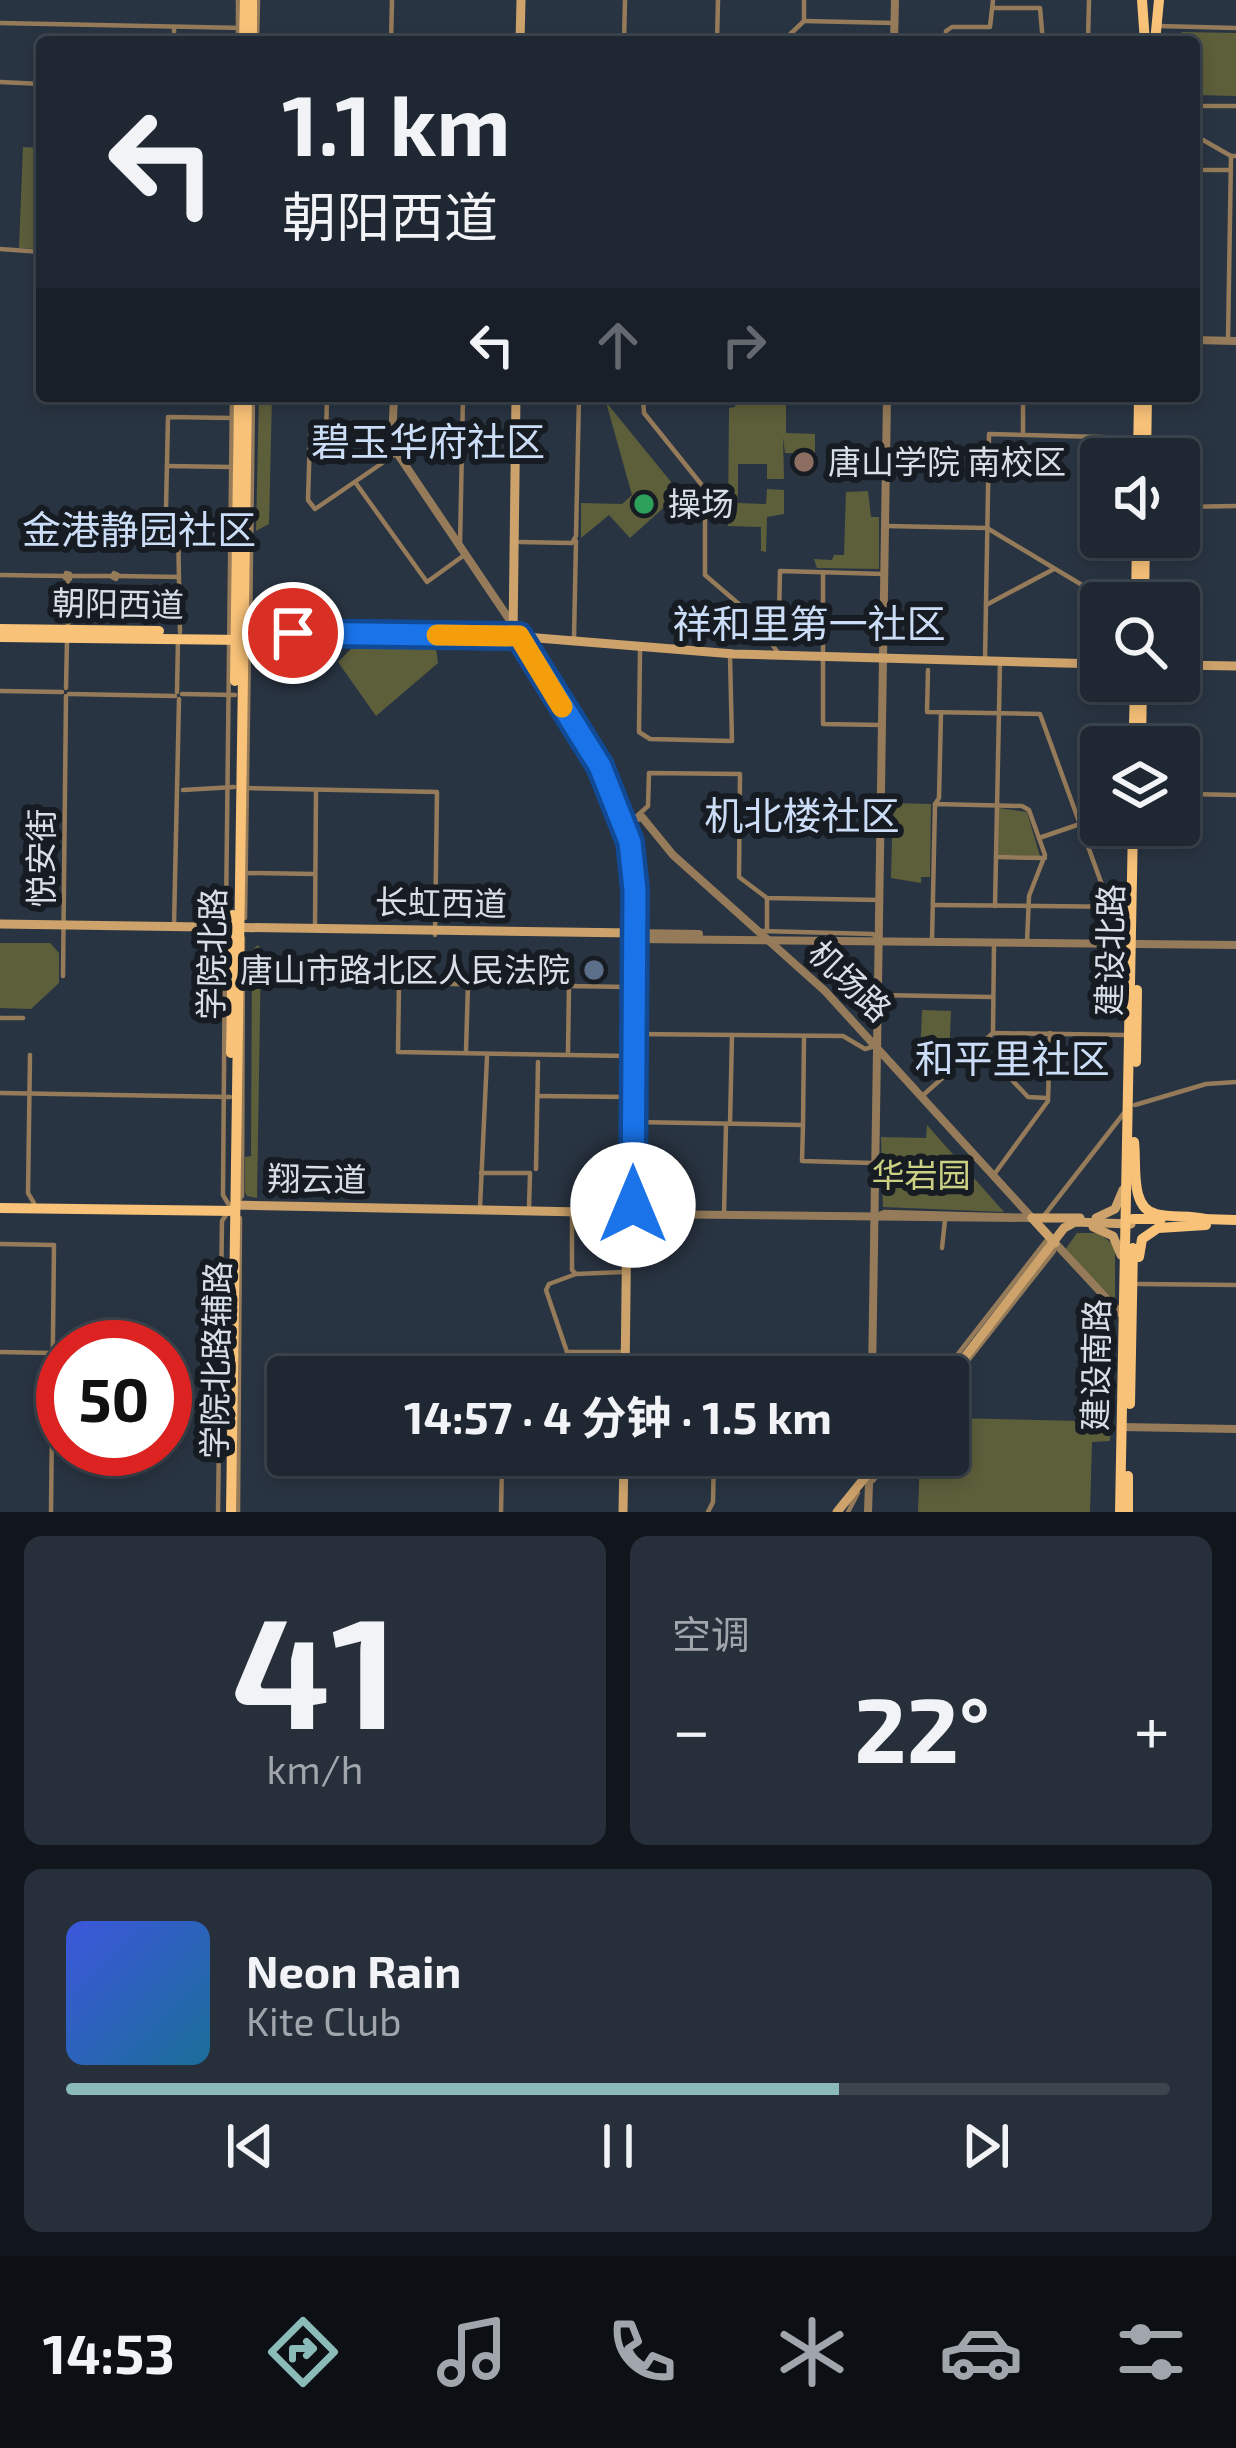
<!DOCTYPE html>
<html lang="zh">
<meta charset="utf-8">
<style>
body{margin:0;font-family:"Exo 2","Noto Sans SC",sans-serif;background:#272f3a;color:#f1f3f6;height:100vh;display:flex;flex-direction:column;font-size:45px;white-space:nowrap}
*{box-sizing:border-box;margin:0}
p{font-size:39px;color:#a1a5ac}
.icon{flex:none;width:66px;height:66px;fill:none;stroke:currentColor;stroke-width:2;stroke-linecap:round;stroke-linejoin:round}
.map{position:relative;height:1512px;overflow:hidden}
.details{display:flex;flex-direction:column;gap:24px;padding:24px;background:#11151c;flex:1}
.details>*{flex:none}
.hud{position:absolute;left:36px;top:36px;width:1164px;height:366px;border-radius:12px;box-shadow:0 6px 18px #0003,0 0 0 3px #3c444d;background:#1f2732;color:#f1f3f6;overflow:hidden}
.controls{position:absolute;left:1080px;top:438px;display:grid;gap:24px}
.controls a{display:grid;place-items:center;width:120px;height:120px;border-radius:12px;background:#1f2732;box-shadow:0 6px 18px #0003,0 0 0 3px #3c444d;font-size:60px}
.speed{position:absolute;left:36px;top:1320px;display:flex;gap:24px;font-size:60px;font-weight:700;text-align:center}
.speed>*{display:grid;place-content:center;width:156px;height:156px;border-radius:50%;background:#1f2732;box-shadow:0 6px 18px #0003,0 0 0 3px #3c444d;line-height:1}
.speed .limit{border:18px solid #d22;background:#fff;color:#111}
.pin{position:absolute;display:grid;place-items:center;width:102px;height:102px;color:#fff;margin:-51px;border:6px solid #fff;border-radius:50%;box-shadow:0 3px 12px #0007}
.me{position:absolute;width:132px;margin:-66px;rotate:0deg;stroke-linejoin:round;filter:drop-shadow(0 0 9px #0008)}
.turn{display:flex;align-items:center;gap:42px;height:252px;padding:0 48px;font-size:54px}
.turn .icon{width:156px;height:156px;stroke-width:2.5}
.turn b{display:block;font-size:84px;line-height:102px}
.lanes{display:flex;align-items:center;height:114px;padding:0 48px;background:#0003;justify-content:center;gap:60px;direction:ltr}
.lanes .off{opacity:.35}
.big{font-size:90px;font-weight:700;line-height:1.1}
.details .widget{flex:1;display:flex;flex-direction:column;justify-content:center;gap:18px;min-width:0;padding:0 42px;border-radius:18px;background:#272f3a}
.details .dial{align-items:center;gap:0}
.dial b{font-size:156px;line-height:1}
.song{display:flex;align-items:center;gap:36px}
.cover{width:144px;height:144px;border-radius:18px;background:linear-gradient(135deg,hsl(230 70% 55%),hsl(200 70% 35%))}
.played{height:12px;border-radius:6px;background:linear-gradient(90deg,#8bbbb9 70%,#3c444d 70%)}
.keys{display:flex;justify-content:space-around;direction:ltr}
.heat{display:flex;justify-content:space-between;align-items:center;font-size:66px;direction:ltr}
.details .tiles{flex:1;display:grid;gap:24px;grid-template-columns:1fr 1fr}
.widget:last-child{grid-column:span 2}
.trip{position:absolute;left:267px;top:1356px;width:702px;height:120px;border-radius:12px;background:#1f2732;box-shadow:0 6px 18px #0003,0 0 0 3px #3c444d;font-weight:700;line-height:120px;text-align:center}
.tabs{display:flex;height:192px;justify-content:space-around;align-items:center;background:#0c1014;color:#a1a5ac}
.tabs .icon{width:84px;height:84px}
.tabs .selected{color:#8bbbb9}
.tabs b{font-size:54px;color:#f1f3f6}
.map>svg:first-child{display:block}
</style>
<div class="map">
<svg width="1236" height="1512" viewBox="0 0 1236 1512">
<rect width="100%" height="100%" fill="#293442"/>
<g fill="#5d5f3b">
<path d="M1182,32L1236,33V96L1194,95V42H1182Z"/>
<path d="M23,147L42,148L40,249L19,248Z"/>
<path d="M259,396H272L269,524L256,531Z"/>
<path d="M736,396H786V433L815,434V453H785L783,437L784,479H767V464H738V503L766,504L767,489L784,490V514L767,517L766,552L761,551V527L728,526L729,408L735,407Z"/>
<path d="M606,402L680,493L630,538L609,515L581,538V503L622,504L632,495Z"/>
<path d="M868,491L871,517H879V569L817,568L814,559L832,560L834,555H844L846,492Z"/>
<path d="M351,649H436L438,663L376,716L338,662Z"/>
<path d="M893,803L931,804L930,877H921V883L891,878Z"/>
<path d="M999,808L1027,812L1040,856L998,855Z"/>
<path d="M0,943H50L59,953V983L31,1009L0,1008Z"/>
<path d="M258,945L261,950L257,1198L247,1196L245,1192V1157L251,1156L252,950Z"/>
<path d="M922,1010L951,1011L949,1058L937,1070L920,1065Z"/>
<path d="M927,1125L1004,1212L883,1207L881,1137L926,1138Z"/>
<path d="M1077,1233H1099L1115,1246V1301L1065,1250Z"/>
<path d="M1109,1339H1113L1110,1441L1092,1442L1090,1512H918L920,1455H948V1418L1080,1421L1081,1411L1106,1412Z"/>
</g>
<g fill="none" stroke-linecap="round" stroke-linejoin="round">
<g stroke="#957b59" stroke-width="4.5">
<path d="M993,8H1040L1043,42"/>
<path d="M804,21L894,23"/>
<path d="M0,23L244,28"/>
<path d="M1158,26L1236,28"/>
<path d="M1043,40L1084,41"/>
<path d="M1088,41L1089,0"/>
<path d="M174,42V27"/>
<path d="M238,42V0"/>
<path d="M257,42L258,0"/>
<path d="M391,42L392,0"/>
<path d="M624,42L625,0"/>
<path d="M717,42L718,0"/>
<path d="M782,42L804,21V0"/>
<path d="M945,42L946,31L952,27H990L993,0"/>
<path d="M0,82L42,84"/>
<path d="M1194,106H1236"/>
<path d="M1196,136L1231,156"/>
<path d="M1194,170H1230"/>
<path d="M0,249L42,252"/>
<path d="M1228,341L1231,156H1236"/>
<path d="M327,396L326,436L376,437L392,441"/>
<path d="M643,396L644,413L705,489V575L754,617L780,656"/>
<path d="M1023,432V396"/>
<path d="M326,436L310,435L308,500L315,509L397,453"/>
<path d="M167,466L232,467"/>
<path d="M355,482L427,582L463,556"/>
<path d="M1179,507L1236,506"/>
<path d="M885,526L987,528L1112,603"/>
<path d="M178,527H233"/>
<path d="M520,542L572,543L576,536L579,396"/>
<path d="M460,545L463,396"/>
<path d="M823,572V724L881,725"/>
<path d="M66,573L70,574V579L65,578Z"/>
<path d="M114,573L118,575L116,579L112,577Z"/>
<path d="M0,575L64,576"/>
<path d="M71,576H112"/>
<path d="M119,576L179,577"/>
<path d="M986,605L1054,569"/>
<path d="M763,627L779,616L780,571L884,574"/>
<path d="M68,629V580"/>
<path d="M250,630L253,396"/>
<path d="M180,632L178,527L166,508L168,417L233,418"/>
<path d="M574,638L576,541"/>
<path d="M640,651L639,732L650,739L732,741L730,656"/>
<path d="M985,661L989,434L1138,438"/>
<path d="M928,670L927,712L1040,714L1110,907"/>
<path d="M66,688L67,640"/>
<path d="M0,691L62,692"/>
<path d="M177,692L178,639"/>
<path d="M69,694L175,696"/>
<path d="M182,694L235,695"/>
<path d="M247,788L437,792L435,935"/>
<path d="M1179,789L1190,794L1236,795"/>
<path d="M183,790L234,787"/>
<path d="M935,804L939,798L941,713"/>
<path d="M637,816L648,806L649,773L740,774L739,877L767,898L880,900"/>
<path d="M1039,838L1080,824H1101"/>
<path d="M996,857L1045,858"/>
<path d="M246,873L315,874"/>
<path d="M933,905L1131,907"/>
<path d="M995,906L1000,662"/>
<path d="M245,918L249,642"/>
<path d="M230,922L226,915L232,396"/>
<path d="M174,926L179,699"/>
<path d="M315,928L316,790"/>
<path d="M761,931L873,934L879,940"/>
<path d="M767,931V898"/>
<path d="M932,941L935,804L1022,806L1029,810L1045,855L1029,896L1027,942"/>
<path d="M63,976L66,696"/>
<path d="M628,987L399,983L398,1052L629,1056"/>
<path d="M878,995L992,997"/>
<path d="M0,1018H23"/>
<path d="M993,1033L1125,1035"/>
<path d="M633,1034L843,1036L865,1049L875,1046"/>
<path d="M979,1045L1028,1097L1047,1098"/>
<path d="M466,1051L468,984"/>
<path d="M568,1052L569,986"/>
<path d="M30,1055L28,1193L34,1203"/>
<path d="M0,1093L230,1097"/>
<path d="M539,1096L629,1097"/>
<path d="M921,1097L993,1033L994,943"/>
<path d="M1135,1105L1206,1084L1236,1082"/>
<path d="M633,1122L803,1125L802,1161L872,1163"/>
<path d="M730,1124L732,1035"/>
<path d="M803,1125L804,1036"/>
<path d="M536,1169L538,1062"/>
<path d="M481,1173H530L529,1209"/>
<path d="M993,1176L1048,1101L1050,1033"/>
<path d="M238,1201L242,1196L243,938"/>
<path d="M229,1205L223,1195L225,945L230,937"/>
<path d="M480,1207L487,1057"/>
<path d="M724,1214L726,1124"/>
<path d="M572,1215V1270L576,1274L623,1272"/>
<path d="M877,1215L884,1212L1026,1216"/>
<path d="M1043,1217L1124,1113"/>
<path d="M0,1244L54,1245L51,1512"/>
<path d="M942,1248L945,1220"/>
<path d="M576,1274L549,1284L546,1290L567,1352H622"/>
<path d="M1138,1284L1236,1285"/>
<path d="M0,1352L53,1353"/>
<path d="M940,1377L1046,1241H1052"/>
<path d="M948,1386L1054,1251L1055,1243"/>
<path d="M870,1480L873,1481L893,1455"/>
<path d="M218,1512L222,1221L226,1215"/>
<path d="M238,1512L240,1218"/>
<path d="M501,1512L502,1465L575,1466L582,1470L622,1471"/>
<path d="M708,1512L713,1502L714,1455"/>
<path d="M848,1512L858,1493"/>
</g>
<g stroke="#957b59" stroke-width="8">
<path d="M894,42L895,0"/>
<path d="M1194,340L1236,341"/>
<path d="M394,396L392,441L397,453L511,622"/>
<path d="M620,823L642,817L673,855L825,991L1032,1218"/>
<path d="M634,933L699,934"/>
<path d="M634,939L1236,945"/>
<path d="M632,1214L1030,1218"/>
<path d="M1055,1243L1123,1316"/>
<path d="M872,1377L887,396"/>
<path d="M1122,1427L1236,1429"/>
<path d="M868,1512L870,1455"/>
</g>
<g stroke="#cda36b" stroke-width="9">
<path d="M520,42L521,0"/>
<path d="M516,396L513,636L605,786L620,823L631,879L625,1377"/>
<path d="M249,633L513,636L734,654L1101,664"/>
<path d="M249,640L520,643"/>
<path d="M1179,665L1236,666"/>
<path d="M0,924L634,933"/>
<path d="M235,1205L631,1213"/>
<path d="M1032,1218H1080"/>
<path d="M1032,1218L1055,1243"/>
<path d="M1096,1218L1115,1209L1123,1190"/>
<path d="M1093,1227L1113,1236L1121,1255"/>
<path d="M948,1379L1064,1228L1075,1222L1131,1224"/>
<path d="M623,1512L624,1455"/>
<path d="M837,1512L883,1455"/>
</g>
<g stroke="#f8c279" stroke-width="10">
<path d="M1142,0L1145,42"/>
<path d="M244,42L245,0"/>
<path d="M252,42V0"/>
<path d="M1155,42L1159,0"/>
<path d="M1138,459L1139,396"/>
<path d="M1146,459L1147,396"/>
<path d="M1136,603L1137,537"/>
<path d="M1144,603L1145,537"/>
<path d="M0,629L159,631"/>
<path d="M0,637L243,640"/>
<path d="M235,681L239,396"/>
<path d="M1134,726L1135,681"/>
<path d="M1141,747L1142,681"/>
<path d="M231,1053L233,915"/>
<path d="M1136,1062L1137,990"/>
<path d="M1134,1142C1137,1163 1129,1208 1156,1214C1172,1218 1189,1215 1206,1219"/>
<path d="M0,1208L235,1211"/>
<path d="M1133,1219H1161"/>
<path d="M1203,1219L1236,1220"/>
<path d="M1139,1257L1142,1239L1158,1228L1206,1225"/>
<path d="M1130,1404L1133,1248"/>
<path d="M231,1512L247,396"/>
<path d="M1120,1512L1133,825"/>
<path d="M1128,1512V1476"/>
</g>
</g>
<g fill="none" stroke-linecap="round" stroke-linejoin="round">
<defs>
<path id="route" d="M293,633L519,636L600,766L630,842L635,890L633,1205"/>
</defs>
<use href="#route" stroke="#114b97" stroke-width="30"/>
<use href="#route" stroke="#1a73e8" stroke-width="21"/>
<path stroke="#f59e0b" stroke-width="21" d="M437,635L519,636L562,707"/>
</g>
<circle fill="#8d6e63" stroke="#161c22" stroke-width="4.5" cx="804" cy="462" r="12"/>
<circle fill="#2e9e5b" stroke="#161c22" stroke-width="4.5" cx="644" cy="504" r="12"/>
<circle fill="#5c6f8a" stroke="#161c22" stroke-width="4.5" cx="594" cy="970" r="12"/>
<g text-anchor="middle" stroke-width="12" stroke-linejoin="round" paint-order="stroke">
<g font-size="33" fill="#d8dfe8" stroke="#161c22" text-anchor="start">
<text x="828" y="474">唐山学院 南校区</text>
<text x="668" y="516">操场</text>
<text x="570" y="982" text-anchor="end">唐山市路北区人民法院</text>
</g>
<g font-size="33" fill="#d8dfe8" stroke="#161c22">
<text transform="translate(118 604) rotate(1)" y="12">朝阳西道</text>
<text transform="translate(41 858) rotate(-90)" y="12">悦安街</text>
<text transform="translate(441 903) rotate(1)" y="12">长虹西道</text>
<text transform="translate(1110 950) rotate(-89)" y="12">建设北路</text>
<text transform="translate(212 954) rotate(-89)" y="12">学院北路</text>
<text transform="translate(850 981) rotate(44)" y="12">机场路</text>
<text transform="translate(317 1179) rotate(1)" y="12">翔云道</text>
<text transform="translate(216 1360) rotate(-89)" y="12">学院北路辅路</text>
<text transform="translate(1096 1365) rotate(-89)" y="12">建设南路</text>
</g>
<g font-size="33" fill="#ccd083" stroke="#161c22">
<text x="921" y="1187">华岩园</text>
</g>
<g font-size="39" fill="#ccddf7" stroke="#161c22">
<text x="428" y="456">碧玉华府社区</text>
<text x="139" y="544">金港静园社区</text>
<text x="809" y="638">祥和里第一社区</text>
<text x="802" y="830">机北楼社区</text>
<text x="1012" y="1073">和平里社区</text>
</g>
</g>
</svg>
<div class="controls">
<a><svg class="icon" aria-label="sound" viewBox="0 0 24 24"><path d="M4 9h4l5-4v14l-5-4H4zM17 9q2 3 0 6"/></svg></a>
<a><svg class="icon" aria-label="search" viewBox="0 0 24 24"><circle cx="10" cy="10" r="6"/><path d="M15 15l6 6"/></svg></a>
<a><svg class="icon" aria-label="layers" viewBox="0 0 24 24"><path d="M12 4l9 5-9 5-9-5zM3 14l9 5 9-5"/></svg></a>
</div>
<div class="speed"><div class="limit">50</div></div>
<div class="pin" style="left:293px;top:633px;background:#d93025"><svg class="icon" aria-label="arrive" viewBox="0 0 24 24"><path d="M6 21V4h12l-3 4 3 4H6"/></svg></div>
<svg class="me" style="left:633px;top:1205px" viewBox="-20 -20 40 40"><circle r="19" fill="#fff"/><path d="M0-13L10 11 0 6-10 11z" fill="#1a73e8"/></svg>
<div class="trip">14:57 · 4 分钟 · 1.5 km</div>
<div class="hud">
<div class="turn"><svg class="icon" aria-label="left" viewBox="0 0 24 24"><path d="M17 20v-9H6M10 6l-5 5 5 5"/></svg><div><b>1.1 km</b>朝阳西道</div></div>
<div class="lanes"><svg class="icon" aria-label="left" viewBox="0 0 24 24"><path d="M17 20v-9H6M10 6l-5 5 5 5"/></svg><svg class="icon off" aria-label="ahead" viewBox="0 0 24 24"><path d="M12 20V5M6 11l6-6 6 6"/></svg><svg class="icon off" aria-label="right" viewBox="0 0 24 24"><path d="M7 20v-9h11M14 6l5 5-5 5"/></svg></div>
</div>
</div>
<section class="details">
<div class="tiles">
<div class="widget dial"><b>41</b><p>km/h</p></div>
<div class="widget"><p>空调</p>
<div class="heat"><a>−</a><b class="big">22°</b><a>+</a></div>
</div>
<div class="widget">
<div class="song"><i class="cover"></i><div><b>Neon Rain</b><p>Kite Club</p></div></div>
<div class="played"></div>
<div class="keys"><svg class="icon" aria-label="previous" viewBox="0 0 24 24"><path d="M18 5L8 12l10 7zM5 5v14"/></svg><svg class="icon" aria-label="pause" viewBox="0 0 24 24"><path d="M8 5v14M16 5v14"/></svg><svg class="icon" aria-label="next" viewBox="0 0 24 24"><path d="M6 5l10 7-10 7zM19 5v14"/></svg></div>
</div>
</div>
</section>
<nav class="tabs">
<b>14:53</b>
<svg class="icon selected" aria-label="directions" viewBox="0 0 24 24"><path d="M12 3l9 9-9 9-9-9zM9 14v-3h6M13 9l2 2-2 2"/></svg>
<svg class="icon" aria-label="music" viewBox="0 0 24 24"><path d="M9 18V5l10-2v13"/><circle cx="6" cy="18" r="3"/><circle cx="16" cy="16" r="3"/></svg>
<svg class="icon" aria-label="phone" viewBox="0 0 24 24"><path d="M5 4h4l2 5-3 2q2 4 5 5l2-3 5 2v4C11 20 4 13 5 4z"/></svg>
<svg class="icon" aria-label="climate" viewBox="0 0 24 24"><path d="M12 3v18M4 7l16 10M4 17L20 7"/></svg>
<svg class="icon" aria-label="car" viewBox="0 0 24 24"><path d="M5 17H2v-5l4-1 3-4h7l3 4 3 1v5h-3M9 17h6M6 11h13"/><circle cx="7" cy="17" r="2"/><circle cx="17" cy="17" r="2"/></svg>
<svg class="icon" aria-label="filters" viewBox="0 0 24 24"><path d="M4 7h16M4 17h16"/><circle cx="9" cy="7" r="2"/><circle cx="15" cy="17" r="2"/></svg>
</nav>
